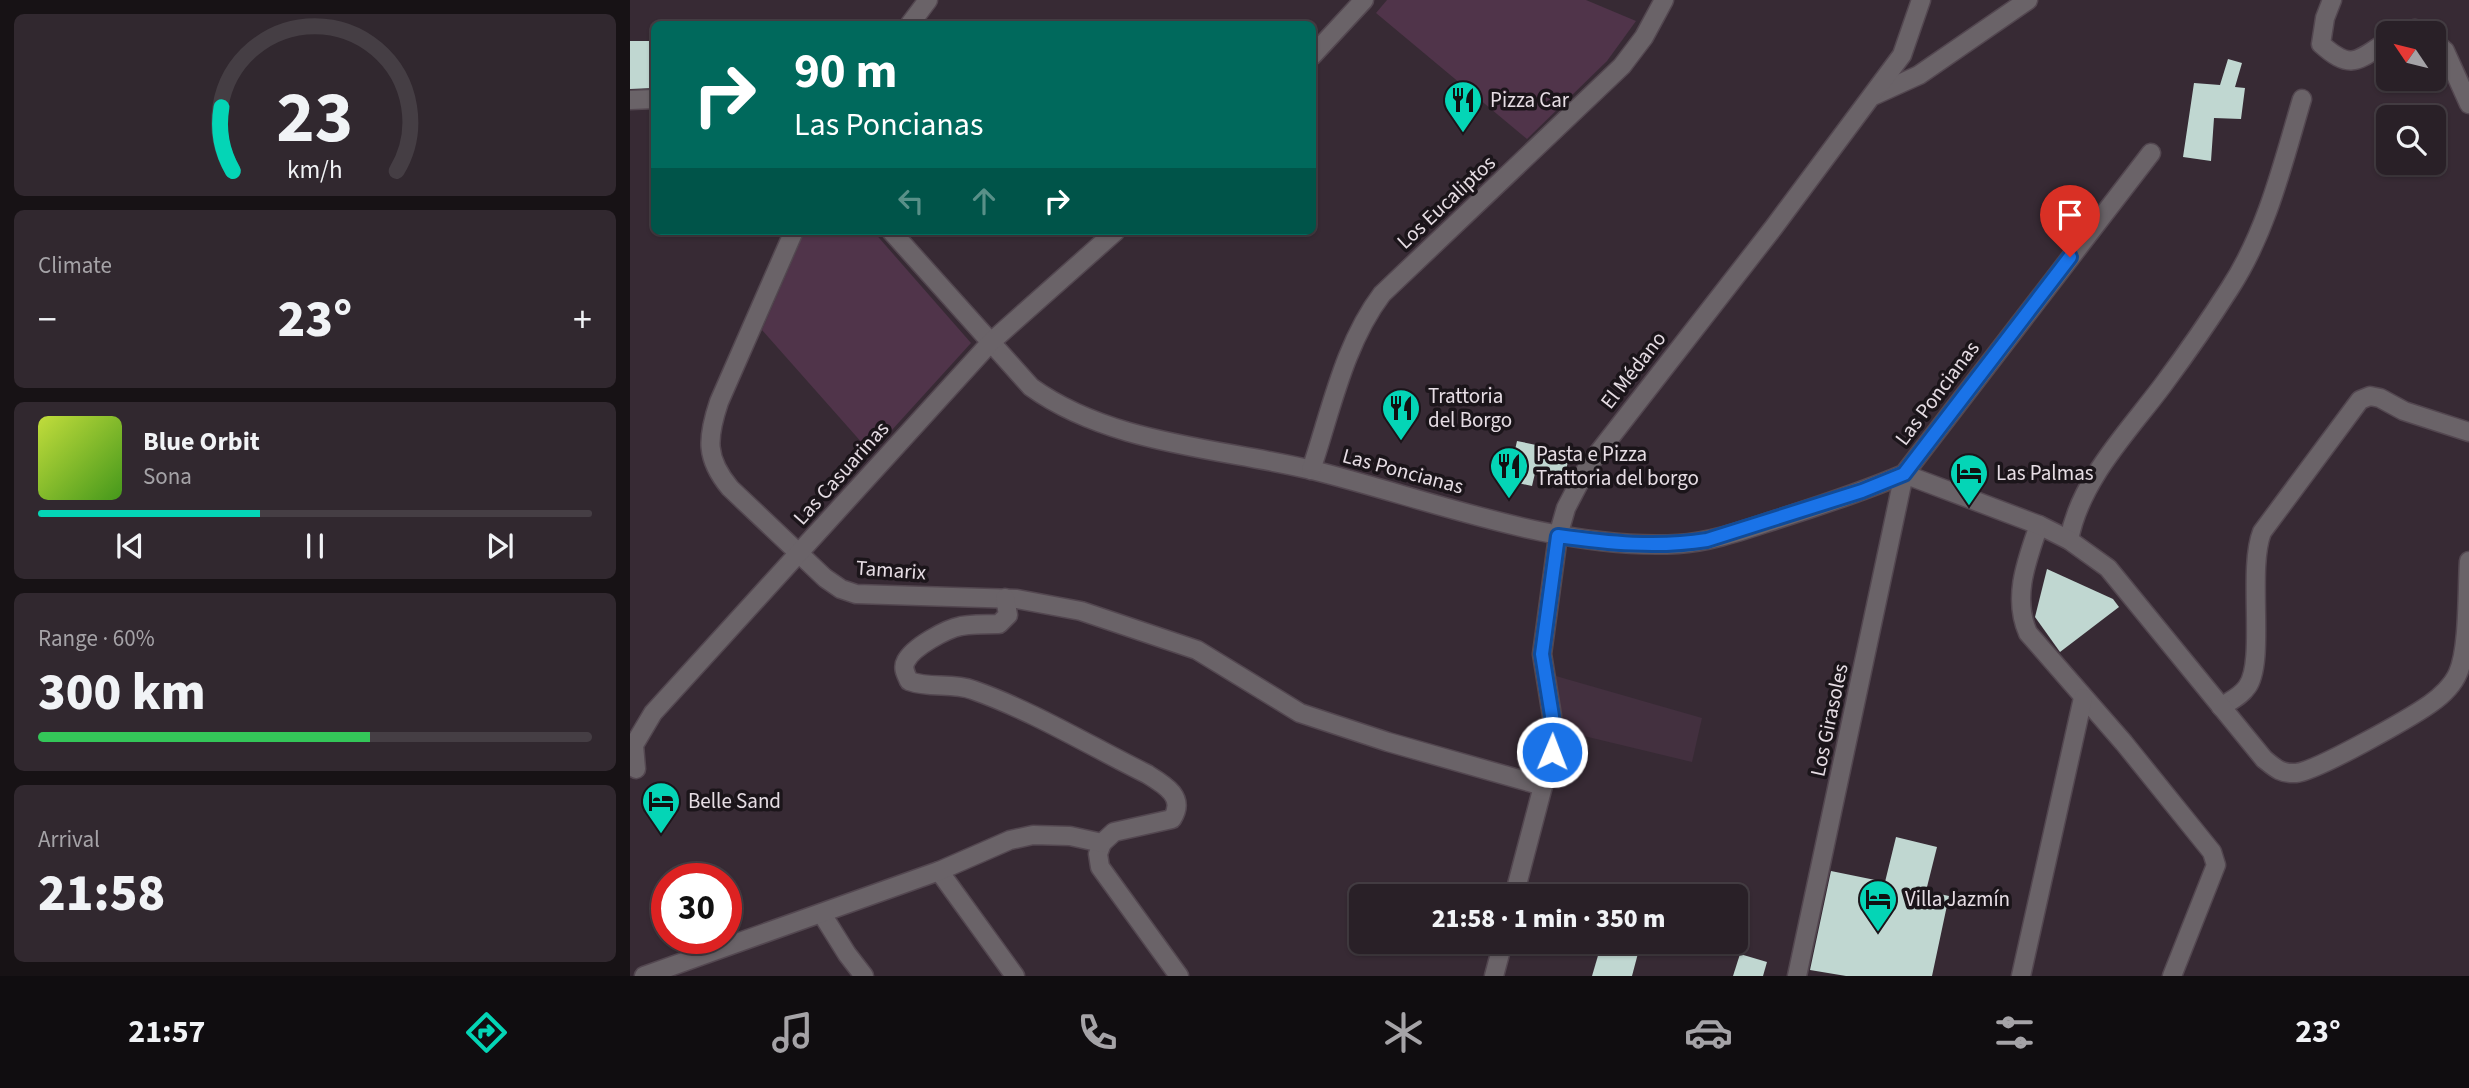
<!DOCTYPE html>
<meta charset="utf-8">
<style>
body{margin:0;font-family:"Source Sans 3",sans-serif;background:#31282f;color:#f1f3f6;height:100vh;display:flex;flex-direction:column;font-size:26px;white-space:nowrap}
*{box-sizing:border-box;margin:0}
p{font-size:23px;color:#a5a3a7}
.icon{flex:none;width:38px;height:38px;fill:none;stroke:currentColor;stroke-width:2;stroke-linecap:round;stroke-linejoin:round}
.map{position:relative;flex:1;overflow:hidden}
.sheet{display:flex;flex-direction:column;gap:14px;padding:14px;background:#171215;width:630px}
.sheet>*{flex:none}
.banner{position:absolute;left:21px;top:21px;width:665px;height:214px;border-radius:10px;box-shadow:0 2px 5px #0004,0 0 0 2px #453e44;background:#00695c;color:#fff;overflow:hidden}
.needle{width:46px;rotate:305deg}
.fabs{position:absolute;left:1746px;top:21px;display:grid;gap:14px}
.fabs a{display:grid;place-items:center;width:70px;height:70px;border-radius:10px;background:#292027;box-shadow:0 2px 5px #0004,0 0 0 2px #453e44;font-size:35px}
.speed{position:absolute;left:21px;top:863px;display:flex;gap:14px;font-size:35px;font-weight:700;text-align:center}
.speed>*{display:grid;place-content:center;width:91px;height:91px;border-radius:50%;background:#292027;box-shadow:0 2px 5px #0004,0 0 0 2px #453e44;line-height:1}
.speed .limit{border:10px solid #d22;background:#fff;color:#111}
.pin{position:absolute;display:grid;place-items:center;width:60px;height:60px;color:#fff;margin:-72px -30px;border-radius:50% 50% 50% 0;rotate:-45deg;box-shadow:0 0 7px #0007}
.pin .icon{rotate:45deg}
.me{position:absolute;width:77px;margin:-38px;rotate:1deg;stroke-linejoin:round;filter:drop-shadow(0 0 5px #0008)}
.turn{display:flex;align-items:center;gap:24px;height:147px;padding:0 28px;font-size:32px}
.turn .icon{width:91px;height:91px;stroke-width:2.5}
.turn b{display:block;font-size:49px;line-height:60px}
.lanes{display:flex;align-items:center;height:66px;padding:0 28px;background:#0003;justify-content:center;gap:35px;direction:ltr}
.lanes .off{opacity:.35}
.big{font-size:52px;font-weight:800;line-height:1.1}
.sheet .widget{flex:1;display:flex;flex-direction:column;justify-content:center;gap:10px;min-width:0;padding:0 24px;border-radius:10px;background:#31282f}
.sheet .dial{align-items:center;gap:0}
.dial svg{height:182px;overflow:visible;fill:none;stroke:#453e44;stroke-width:7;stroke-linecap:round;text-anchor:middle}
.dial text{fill:#f1f3f6;stroke:none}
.song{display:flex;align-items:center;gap:21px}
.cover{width:84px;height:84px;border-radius:10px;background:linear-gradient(135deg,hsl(70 70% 55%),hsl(100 70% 35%))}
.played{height:7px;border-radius:4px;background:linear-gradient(90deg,#04d5b6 40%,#453e44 40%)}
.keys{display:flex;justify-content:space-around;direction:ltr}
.heat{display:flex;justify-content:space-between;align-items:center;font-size:38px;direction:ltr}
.charge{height:10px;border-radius:5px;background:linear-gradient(90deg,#34c759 60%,#453e44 0)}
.trip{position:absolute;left:719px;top:884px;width:399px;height:70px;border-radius:10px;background:#292027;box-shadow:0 2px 5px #0004,0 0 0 2px #453e44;font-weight:800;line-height:70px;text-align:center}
.tab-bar{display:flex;height:112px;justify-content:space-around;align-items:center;background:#100d10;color:#a5a3a7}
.tab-bar .icon{width:49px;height:49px}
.tab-bar .on{color:#04d5b6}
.tab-bar b{font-size:32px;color:#f1f3f6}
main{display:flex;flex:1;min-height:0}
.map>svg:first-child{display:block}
</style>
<main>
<section class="sheet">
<div class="widget dial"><svg viewBox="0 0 100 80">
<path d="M14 69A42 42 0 1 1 86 69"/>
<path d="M14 69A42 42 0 0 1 9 41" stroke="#04d5b6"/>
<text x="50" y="56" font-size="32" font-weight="700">23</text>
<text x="50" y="72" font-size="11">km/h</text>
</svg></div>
<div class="widget"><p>Climate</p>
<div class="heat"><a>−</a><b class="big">23°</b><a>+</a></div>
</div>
<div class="widget">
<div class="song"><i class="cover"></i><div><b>Blue Orbit</b><p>Sona</p></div></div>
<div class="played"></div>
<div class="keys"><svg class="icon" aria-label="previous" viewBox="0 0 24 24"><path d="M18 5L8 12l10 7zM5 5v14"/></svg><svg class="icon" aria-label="pause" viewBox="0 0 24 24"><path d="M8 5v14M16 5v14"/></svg><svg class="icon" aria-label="next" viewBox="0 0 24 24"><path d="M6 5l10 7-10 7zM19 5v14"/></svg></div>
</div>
<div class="widget"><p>Range · 60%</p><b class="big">300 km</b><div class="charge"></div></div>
<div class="widget"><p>Arrival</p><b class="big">21:58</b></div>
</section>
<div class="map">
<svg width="1839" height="976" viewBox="0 0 1839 976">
<rect width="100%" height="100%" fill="#372a34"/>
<path fill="#43303f" d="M926,676L1072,718L1062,762L933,731Z"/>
<g fill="#50344a">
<path d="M757,0H956L1006,21L977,61L897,139L746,13Z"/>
<path d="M175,231H243L341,343L241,453L132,330Z"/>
</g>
<g fill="#c0d7d1">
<path d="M0,41H24V88L0,89Z"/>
<path d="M1598,59L1612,63L1605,87L1615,88L1611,119L1584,118L1581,161L1553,157L1564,83L1590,85Z"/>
<path d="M887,441L940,452L935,475L906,469L902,486L878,481Z"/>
<path d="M1417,569L1483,599L1489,607L1430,652L1405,617Z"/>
<path d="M1266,837L1307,847L1296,891L1319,896L1302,976H1216L1180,970L1201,871L1255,882Z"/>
<path d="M972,942H1011L1002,976H962Z"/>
<path d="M1110,954L1137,962L1133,976H1103Z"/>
</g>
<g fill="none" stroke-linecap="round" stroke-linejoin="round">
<defs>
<g id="street">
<path d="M1702,0L1695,18L1691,44C1722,72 1728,60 1759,40"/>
<path d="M280,24L298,0"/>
<path d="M1769,33L1785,29L1794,33"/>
<path d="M1804,41L1815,51L1839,104"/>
<path d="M682,56L734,0"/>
<path d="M1245,95L1289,75L1398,0"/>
<path d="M0,100L24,99"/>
<path d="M164,231L89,402C77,438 75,458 100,488L195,578L211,589L226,594L387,599L451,611L567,650L670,713L758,742L913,786"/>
<path d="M261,231L401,387C480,444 590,448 682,470C799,499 928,551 1048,544C1081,542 1114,530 1145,520C1189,506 1232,492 1274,474L1521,153"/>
<path d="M681,470C701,411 714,344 752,294L992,66L1014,37L1034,0"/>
<path d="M1409,525C1397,560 1382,597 1398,633L1494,743L1582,852L1586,865L1542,976"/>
<path d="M1439,540C1450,480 1498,432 1533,385C1556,354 1579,321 1600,288C1637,231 1653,163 1672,99"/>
<path d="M1591,707C1600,701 1611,696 1617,687C1636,662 1617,570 1632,532L1730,400L1740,396L1750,398L1774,411L1839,432"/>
<path d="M6,769L4,745L23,713L361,342L486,231"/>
<path d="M472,843L468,854L470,867L549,976"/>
<path d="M309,871L385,976"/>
<path d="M884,896L922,752V716L912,654L928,536L936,508L958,466L1144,227L1272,55L1291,0"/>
<path d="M192,914L217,954L234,976"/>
<path d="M14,976L309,871L380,840L403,835L440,836L472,843L484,832L542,819C556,797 535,785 517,774C460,746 403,711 343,690C322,682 300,689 279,681C276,674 272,668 276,661C283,647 316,629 331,626C343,624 357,624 369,624L378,615L375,598"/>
<path d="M864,976L873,942"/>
<path d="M1167,976L1274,474L1409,525L1439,540L1478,568L1634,759C1645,768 1651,774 1666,773C1687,771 1780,718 1800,704C1810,697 1823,685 1828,673C1839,648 1837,590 1839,561"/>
<path d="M1391,976L1453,698"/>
</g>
</defs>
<use href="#street" stroke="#534750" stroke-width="21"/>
<use href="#street" stroke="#6a6368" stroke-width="18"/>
</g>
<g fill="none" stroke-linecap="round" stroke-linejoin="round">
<defs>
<path id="route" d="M922,752V716L912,654L928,536C978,543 1027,548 1077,540L1232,491L1274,474L1440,257"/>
</defs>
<use href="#route" stroke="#114b97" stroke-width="18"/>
<use href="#route" stroke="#1a73e8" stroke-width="12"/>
</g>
<defs>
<symbol id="restaurant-pin" viewBox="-11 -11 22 30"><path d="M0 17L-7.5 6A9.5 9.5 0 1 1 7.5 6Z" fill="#04d5b6" stroke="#1b151a"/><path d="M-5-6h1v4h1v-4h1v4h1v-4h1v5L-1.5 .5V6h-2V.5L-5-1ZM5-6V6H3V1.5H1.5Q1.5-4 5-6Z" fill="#111"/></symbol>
<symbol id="hotel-pin" viewBox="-11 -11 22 30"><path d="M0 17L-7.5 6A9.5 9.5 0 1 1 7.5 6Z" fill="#04d5b6" stroke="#1b151a"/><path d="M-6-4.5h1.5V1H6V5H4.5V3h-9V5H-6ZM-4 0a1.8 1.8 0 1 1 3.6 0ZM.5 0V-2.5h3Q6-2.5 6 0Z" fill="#111"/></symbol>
</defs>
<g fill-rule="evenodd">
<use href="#restaurant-pin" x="811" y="78" width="44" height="60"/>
<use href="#restaurant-pin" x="749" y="386" width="44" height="60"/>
<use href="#restaurant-pin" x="857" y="444" width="44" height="60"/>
<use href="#hotel-pin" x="1317" y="451" width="44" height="60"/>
<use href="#hotel-pin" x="9" y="779" width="44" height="60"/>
<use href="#hotel-pin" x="1226" y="877" width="44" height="60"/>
</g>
<g text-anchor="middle" stroke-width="7" stroke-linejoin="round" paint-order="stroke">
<g font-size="21" fill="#e6dde4" stroke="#1b151a" text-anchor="start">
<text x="860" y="107">Pizza Car</text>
<text x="798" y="403">Trattoria<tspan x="798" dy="24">del Borgo</tspan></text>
<text x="906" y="461">Pasta e Pizza<tspan x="906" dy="24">Trattoria del borgo</tspan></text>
<text x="1366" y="480">Las Palmas</text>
<text x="58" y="808">Belle Sand</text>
<text x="1275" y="906">Villa Jazmín</text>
</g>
<g font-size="21" fill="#e6dde4" stroke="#1b151a">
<text transform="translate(816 202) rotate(-43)" y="7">Los Eucaliptos</text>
<text transform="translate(1003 370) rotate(-52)" y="7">El Médano</text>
<text transform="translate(1307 393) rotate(-53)" y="7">Las Poncianas</text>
<text transform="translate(773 471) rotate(15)" y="7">Las Poncianas</text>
<text transform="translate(211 473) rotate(-48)" y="7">Las Casuarinas</text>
<text transform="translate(261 570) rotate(4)" y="7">Tamarix</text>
<text transform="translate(1199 720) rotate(-78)" y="7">Los Girasoles</text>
</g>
</g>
</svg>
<div class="fabs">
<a><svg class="needle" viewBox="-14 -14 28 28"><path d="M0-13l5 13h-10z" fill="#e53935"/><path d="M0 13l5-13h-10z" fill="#a5a3a7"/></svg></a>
<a><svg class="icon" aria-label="search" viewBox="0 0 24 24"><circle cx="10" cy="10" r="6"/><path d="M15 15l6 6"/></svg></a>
</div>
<div class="speed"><div class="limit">30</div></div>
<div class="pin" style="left:1440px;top:257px;background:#d93025"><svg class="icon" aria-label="arrive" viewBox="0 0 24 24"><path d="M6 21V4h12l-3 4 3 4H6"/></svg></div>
<svg class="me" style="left:922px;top:752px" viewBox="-20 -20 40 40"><circle r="17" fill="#1a73e8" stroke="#fff" stroke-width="3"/><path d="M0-11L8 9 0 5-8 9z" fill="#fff"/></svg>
<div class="trip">21:58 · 1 min · 350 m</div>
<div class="banner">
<div class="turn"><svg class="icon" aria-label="right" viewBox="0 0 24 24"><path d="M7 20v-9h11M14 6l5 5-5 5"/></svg><div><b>90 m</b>Las Poncianas</div></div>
<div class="lanes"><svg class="icon off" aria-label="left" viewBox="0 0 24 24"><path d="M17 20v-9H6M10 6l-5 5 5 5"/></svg><svg class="icon off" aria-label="ahead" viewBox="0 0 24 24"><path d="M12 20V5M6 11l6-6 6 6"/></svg><svg class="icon" aria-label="right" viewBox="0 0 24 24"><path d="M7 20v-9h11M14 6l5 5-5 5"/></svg></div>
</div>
</div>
</main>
<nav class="tab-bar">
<b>21:57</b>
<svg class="icon on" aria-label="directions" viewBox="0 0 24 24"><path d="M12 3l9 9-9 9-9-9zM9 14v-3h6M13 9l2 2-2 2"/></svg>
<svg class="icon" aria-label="music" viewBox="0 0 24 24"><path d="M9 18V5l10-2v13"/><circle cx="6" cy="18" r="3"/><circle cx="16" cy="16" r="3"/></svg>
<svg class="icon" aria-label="phone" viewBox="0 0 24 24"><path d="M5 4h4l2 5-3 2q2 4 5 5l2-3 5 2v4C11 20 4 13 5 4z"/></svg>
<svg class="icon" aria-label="climate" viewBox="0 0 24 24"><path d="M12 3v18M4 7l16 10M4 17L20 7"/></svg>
<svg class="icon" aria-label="car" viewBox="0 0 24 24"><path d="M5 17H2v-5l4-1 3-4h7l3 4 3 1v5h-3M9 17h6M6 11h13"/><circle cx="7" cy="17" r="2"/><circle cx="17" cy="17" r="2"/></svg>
<svg class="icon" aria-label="filters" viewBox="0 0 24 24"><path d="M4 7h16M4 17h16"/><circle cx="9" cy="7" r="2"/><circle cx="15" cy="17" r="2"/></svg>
<b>23°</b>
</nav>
